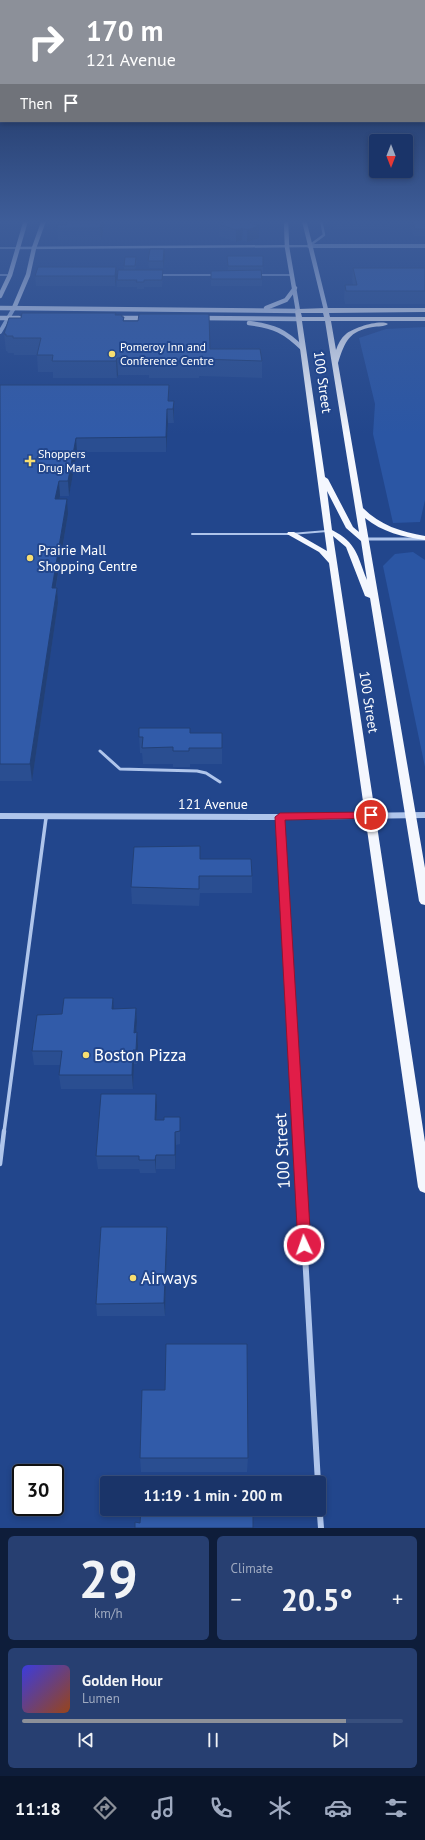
<!DOCTYPE html>
<meta charset="utf-8">
<style>
body{margin:0;font-family:"PT Sans",sans-serif;background:#273f71;color:#f1f3f6;height:100vh;display:flex;flex-direction:column;font-size:15px;white-space:nowrap}
*{box-sizing:border-box;margin:0}
p{font-size:13px;color:#9faac0}
.icon{flex:none;width:22px;height:22px;fill:none;stroke:currentColor;stroke-width:2;stroke-linecap:round;stroke-linejoin:round}
.map{position:relative;height:1528px;overflow:hidden}
.side{display:flex;flex-direction:column;gap:8px;padding:8px;background:#0e1d3a;flex:1}
.side>*{flex:none}
.top-card{position:absolute;left:0px;top:0px;width:425px;height:122px;box-shadow:0 2px 6px #0003,0 0 0 1px #384f7d;background:#8c9099;color:#fff;overflow:hidden}
.needle{width:26px;rotate:180deg}
.fabs{position:absolute;left:369px;top:134px;display:grid;gap:8px}
.fabs a{display:grid;place-items:center;width:44px;height:44px;border-radius:4px;background:#1a3469;box-shadow:0 2px 6px #0003,0 0 0 1px #384f7d;font-size:20px}
.speed{position:absolute;left:12px;top:1464px;display:flex;gap:8px;font-size:20px;font-weight:700;text-align:center}
.speed>*{display:grid;place-content:center;width:52px;height:52px;border-radius:50%;background:#1a3469;box-shadow:0 2px 6px #0003,0 0 0 1px #384f7d;line-height:1}
.speed .limit{border:2px solid #111;border-radius:6px;background:#fff;color:#111}
.pin{position:absolute;display:grid;place-items:center;width:34px;height:34px;color:#fff;margin:-17px;border:2px solid #fff;border-radius:50%;box-shadow:0 1px 4px #0007}
.me{position:absolute;width:44px;margin:-22px;rotate:357deg;stroke-linejoin:round;filter:drop-shadow(0 0 3px #0008)}
.turn{display:flex;align-items:center;gap:14px;height:84px;padding:0 20px;font-size:18px}
.turn .icon{width:52px;height:52px;stroke-width:2.5}
.turn b{display:block;font-size:28px;line-height:34px}
.then{display:flex;align-items:center;height:38px;padding:0 20px;background:#0003;gap:8px;font-size:15px}
.big{font-size:30px;font-weight:700;line-height:1.1}
.side .card{flex:1;display:flex;flex-direction:column;justify-content:center;gap:6px;min-width:0;padding:0 14px;border-radius:6px;background:#273f71}
.side .dial{align-items:center;gap:0}
.dial b{font-size:52px;line-height:1}
.song{display:flex;align-items:center;gap:12px}
.cover{width:48px;height:48px;border-radius:6px;background:linear-gradient(135deg,hsl(240 70% 55%),hsl(20 70% 35%))}
.played{height:4px;border-radius:2px;background:linear-gradient(90deg,#8c9099 85%,#384f7d 85%)}
.keys{display:flex;justify-content:space-around;direction:ltr}
.heat{display:flex;justify-content:space-between;align-items:center;font-size:22px;direction:ltr}
.side .tiles{flex:1;display:grid;gap:8px;grid-template-columns:1fr 1fr}
.card:last-child{grid-column:span 2}
.trip{position:absolute;left:100px;top:1476px;width:226px;height:40px;border-radius:4px;background:#1a3469;box-shadow:0 2px 6px #0003,0 0 0 1px #384f7d;font-weight:700;line-height:40px;text-align:center}
.tab-bar{display:flex;height:64px;justify-content:space-around;align-items:center;background:#0a152a;color:#9faac0}
.tab-bar .icon{width:28px;height:28px}
.tab-bar .on{color:#8c9099}
.tab-bar b{font-size:18px;color:#f1f3f6}
.map>svg:first-child{display:block}
</style>
<div class="map">
<svg width="425" height="1528" viewBox="0 0 425 1528">
<rect width="100%" height="100%" fill="#22468c"/>
<g fill="#2b56a4">
<path d="M425,327V500L420,522L393,523L373,434L375,404L359,338L386,329Z"/>
<path d="M413,552L425,560V767L383,566L395,554Z"/>
</g>
<g fill="none" stroke-linecap="round" stroke-linejoin="round">
<g stroke="#afc5eb" stroke-width="1.5">
<path d="M0,248H17"/>
<path d="M0,275H10"/>
<path d="M160,275H214"/>
<path d="M258,275H292"/>
</g>
<path stroke="#afc5eb" stroke-width="2" d="M192,534H291L327,531"/>
<g stroke="#afc5eb" stroke-width="3">
<path d="M100,751L120,769L197,771L206,773L220,782"/>
<path d="M46,819V816"/>
</g>
<path stroke="#afc5eb" stroke-width="3.5" d="M4,1132L46,818"/>
<path stroke="#afc5eb" stroke-width="4.5" d="M0,1164L4,1131"/>
<path stroke="#afc5eb" stroke-width="2.5" d="M17,248L309,246L324,235L321,220"/>
<path stroke="#afc5eb" stroke-width="3" d="M363,539H425"/>
<path stroke="#afc5eb" stroke-width="3.5" d="M280,817V819"/>
<path stroke="#afc5eb" stroke-width="4.5" d="M280,818L298,1132"/>
<g stroke="#afc5eb" stroke-width="6">
<path d="M298,1131L318,1483"/>
<path d="M319,1502L321,1528"/>
</g>
<g stroke="#afc5eb" stroke-width="4">
<path d="M309,246H425"/>
<path d="M0,332L14,308"/>
</g>
<path stroke="#afc5eb" stroke-width="6" d="M0,816L280,817L425,815"/>
<g stroke="#dbe5f9" stroke-width="4.5">
<path d="M304,220L326,310"/>
<path d="M0,296L10,275L26,220"/>
<path d="M0,308L298,311L287,247L286,220"/>
<path d="M14,308L28,275L34,248L44,220"/>
<path d="M266,308L286,300L295,288"/>
<path d="M0,318H19"/>
<path d="M115,318H149"/>
<path d="M199,318L299,319"/>
<path d="M249,323C274,326 285,331 303,349"/>
</g>
<path fill="#f4f7fe" fill-rule="evenodd" d="M326,308H425V312L329,313L330,317H425V321H331L336,350C338,344 341,338 346,334C353,328 380,319 388,324C384,327 378,326 373,327C349,331 345,341 338,363L363,508C380,525 401,532 425,536V540C403,537 382,532 365,518L425,868V905L421,904L419,901L370,598L365,596L346,547L333,536L425,1142V1193L420,1191L418,1187L329,563L319,552L287,534L288,532H294L327,551L295,311L298,309ZM301,313H323L324,317H302ZM302,321H325L359,532L353,527L328,479L325,477ZM327,491L346,528L361,541L367,580C357,555 357,543 332,530Z"/>
</g>
<g fill="#2a4e91">
<path d="M67,220H104V227L101,240H58L57,228L66,225Z"/>
<path d="M334,220H392L391,224H390L389,229H335L334,224Z"/>
<path d="M412,221H425V236H414L411,228Z"/>
<path d="M219,224L259,226V238L247,242L242,240L236,242L219,236Z"/>
<path d="M164,249L165,256L163,268H149L148,261Z"/>
<path d="M227,256L263,266V273H261L262,279V286H211V271H228Z"/>
<path d="M137,260L135,270H124V266Z"/>
<path d="M116,267L117,277L115,286H36L35,276Z"/>
<path d="M353,268H425V304H345L344,298L345,285H353L352,280Z"/>
<path d="M163,277L162,287H144V289H137V287H117V280Z"/>
<path d="M116,313V315L124,317V321L210,349L262,361V378L199,376V378H149V375H118L117,378H53V372H38L37,355H14V353H8L7,351H6L4,334L21,318Z"/>
<path d="M0,385L174,401V423H168L166,452H77L69,496H60V499L68,514L56,588L58,603L32,781H0Z"/>
<path d="M190,733L222,748V764H190V767H173V764H143L142,753H140L139,737Z"/>
<path d="M200,859L252,876V893H200L199,906L132,904L131,887Z"/>
<path d="M114,1009L137,1022L136,1032L138,1046L137,1064H134L133,1089H61L59,1075L60,1065H34L32,1051L62,1014Z"/>
<path d="M157,1107V1120H164L180,1117V1144L176,1145L175,1169H156V1173H140L139,1169H98L96,1156Z"/>
<path d="M167,1240L165,1316H97L96,1304Z"/>
<path d="M140,1458H248L247,1472H141Z"/>
</g>
<g fill="#224076">
<path d="M102,220H104V227L101,240L100,228Z"/>
<path d="M259,226V238L247,242V230Z"/>
<path d="M243,228L242,240L236,242V230Z"/>
<path d="M164,249L165,256L163,268V261Z"/>
<path d="M116,267L117,277L115,286V276Z"/>
<path d="M117,358L118,375L117,378L116,361Z"/>
<path d="M174,401V423L173,409Z"/>
<path d="M167,409L168,423L166,452V437Z"/>
<path d="M76,438L77,452L69,496L68,481Z"/>
<path d="M59,481L60,496L57,514L55,499Z"/>
<path d="M67,499L68,514L53,603L52,588Z"/>
<path d="M57,588L58,603L32,781L30,764Z"/>
<path d="M113,998L114,1012L112,1009Z"/>
<path d="M136,1008L137,1022L135,1046L134,1033Z"/>
<path d="M137,1032L138,1046L137,1064L136,1050Z"/>
<path d="M133,1050L134,1064L133,1089L132,1075Z"/>
<path d="M156,1094L157,1107L156,1133L155,1120Z"/>
<path d="M175,1132L176,1145L175,1169Z"/>
<path d="M156,1155V1173L155,1160Z"/>
<path d="M167,1227V1240L165,1316L164,1303Z"/>
</g>
<g fill="#315ba9" stroke="#224076">
<path d="M67,220H102L100,228H57V225H66Z"/>
<path d="M232,220H242L259,226L247,230L243,228L236,230L219,224Z"/>
<path d="M335,220H389L390,223H336Z"/>
<path d="M412,221H425V229H415Z"/>
<path d="M150,249H164L163,261H148Z"/>
<path d="M227,256H263V266H228Z"/>
<path d="M125,257H136L135,266H124Z"/>
<path d="M38,267H116L115,276H35Z"/>
<path d="M353,268H425V291H346L345,285H357Z"/>
<path d="M118,270H163L162,280H144V282H136L137,280H117Z"/>
<path d="M261,270L262,279H211V271Z"/>
<path d="M22,313H116L115,315H122V317H124L123,321H138L139,314H209L210,349H260L262,361L199,359V361H148V358H117L116,361H52L53,355H37L41,338H13V336H6V334H4L9,318H21Z"/>
<path d="M0,385H169L168,401H174L173,409H167L166,437L76,438L68,481H59L55,499H67L52,588H57L30,764H0Z"/>
<path d="M139,728H190V733H222V748H189V751H173V747L142,748L143,737H139Z"/>
<path d="M200,846V859H251L252,876H199V889L131,887L134,847Z"/>
<path d="M64,998H113L112,1009L136,1008L134,1033L137,1032L136,1050H133L132,1075H59L62,1051H32L37,1015L62,1014Z"/>
<path d="M101,1094H156L155,1120H164V1117H180V1131L175,1132V1155H156L155,1160H139V1156H96Z"/>
<path d="M101,1227H167L164,1303L96,1304Z"/>
<path d="M166,1344H247L248,1458H140L142,1390H165Z"/>
<path d="M141,1509H253V1528H135V1522L140,1523Z"/>
</g>
<linearGradient id="sky" x2="0" y2="1"><stop stop-color="#13264d"/><stop offset="0.51" stop-color="#3e5d99"/><stop offset="1" stop-color="#3e5d99" stop-opacity="0"/></linearGradient>
<rect width="425" height="434" fill="url(#sky)"/>
<path fill="#e11d48" stroke="#92132f" d="M371,812L375,813L376,815L375,818L285,820L311,1245L309,1249L304,1251L300,1249L298,1245L275,817L280,813Z"/>
<g fill="#f7de71" stroke="#22468c" stroke-width="1.5">
<circle cx="112" cy="354" r="4"/>
<path d="M28 455h4v4h4v4h-4v4h-4v-4h-4v-4h4z"/>
<circle cx="30" cy="558" r="4"/>
<circle cx="86" cy="1055" r="4"/>
<circle cx="133" cy="1278" r="4"/>
</g>
<g text-anchor="middle" stroke-width="4" stroke-linejoin="round" paint-order="stroke">
<g font-size="12" fill="#fff" stroke="#22468c" text-anchor="start">
<text x="120" y="351">Pomeroy Inn and<tspan x="120" dy="14">Conference Centre</tspan></text>
<text x="38" y="458">Shoppers<tspan x="38" dy="14">Drug Mart</tspan></text>
</g>
<g font-size="14" fill="#fff" stroke="#22468c">
<text transform="translate(323 382) rotate(82)" y="5">100 Street</text>
<text transform="translate(369 702) rotate(81)" y="5">100 Street</text>
<text x="213" y="809">121 Avenue</text>
</g>
<g font-size="14" fill="#fff" stroke="#22468c" text-anchor="start">
<text x="38" y="555">Prairie Mall<tspan x="38" dy="16">Shopping Centre</tspan></text>
</g>
<g font-size="17" fill="#fff" stroke="#22468c" text-anchor="start">
<text x="94" y="1061">Boston Pizza</text>
<text x="141" y="1284">Airways</text>
</g>
<g font-size="17" fill="#fff" stroke="#22468c">
<text transform="translate(282 1151) rotate(-93)" y="6">100 Street</text>
</g>
</g>
</svg>
<div class="fabs">
<a><svg class="needle" viewBox="-14 -14 28 28"><path d="M0-13l5 13h-10z" fill="#e53935"/><path d="M0 13l5-13h-10z" fill="#9faac0"/></svg></a>
</div>
<div class="speed"><div class="limit">30</div></div>
<div class="pin" style="left:371px;top:815px;background:#d93025"><svg class="icon" aria-label="arrive" viewBox="0 0 24 24"><path d="M6 21V4h12l-3 4 3 4H6"/></svg></div>
<svg class="me" style="left:304px;top:1245px" viewBox="-20 -20 40 40"><circle r="17" fill="#e11d48" stroke="#fff" stroke-width="3"/><path d="M0-11L8 9 0 5-8 9z" fill="#fff"/></svg>
<div class="trip">11:19 · 1 min · 200 m</div>
<div class="top-card">
<div class="turn"><svg class="icon" aria-label="right" viewBox="0 0 24 24"><path d="M7 20v-9h11M14 6l5 5-5 5"/></svg><div><b>170 m</b>121 Avenue</div></div>
<div class="then">Then<svg class="icon" aria-label="arrive" viewBox="0 0 24 24"><path d="M6 21V4h12l-3 4 3 4H6"/></svg></div>
</div>
</div>
<section class="side">
<div class="tiles">
<div class="card dial"><b>29</b><p>km/h</p></div>
<div class="card"><p>Climate</p>
<div class="heat"><a>−</a><b class="big">20.5°</b><a>+</a></div>
</div>
<div class="card">
<div class="song"><i class="cover"></i><div><b>Golden Hour</b><p>Lumen</p></div></div>
<div class="played"></div>
<div class="keys"><svg class="icon" aria-label="previous" viewBox="0 0 24 24"><path d="M18 5L8 12l10 7zM5 5v14"/></svg><svg class="icon" aria-label="pause" viewBox="0 0 24 24"><path d="M8 5v14M16 5v14"/></svg><svg class="icon" aria-label="next" viewBox="0 0 24 24"><path d="M6 5l10 7-10 7zM19 5v14"/></svg></div>
</div>
</div>
</section>
<nav class="tab-bar">
<b>11:18</b>
<svg class="icon on" aria-label="directions" viewBox="0 0 24 24"><path d="M12 3l9 9-9 9-9-9zM9 14v-3h6M13 9l2 2-2 2"/></svg>
<svg class="icon" aria-label="music" viewBox="0 0 24 24"><path d="M9 18V5l10-2v13"/><circle cx="6" cy="18" r="3"/><circle cx="16" cy="16" r="3"/></svg>
<svg class="icon" aria-label="phone" viewBox="0 0 24 24"><path d="M5 4h4l2 5-3 2q2 4 5 5l2-3 5 2v4C11 20 4 13 5 4z"/></svg>
<svg class="icon" aria-label="climate" viewBox="0 0 24 24"><path d="M12 3v18M4 7l16 10M4 17L20 7"/></svg>
<svg class="icon" aria-label="car" viewBox="0 0 24 24"><path d="M5 17H2v-5l4-1 3-4h7l3 4 3 1v5h-3M9 17h6M6 11h13"/><circle cx="7" cy="17" r="2"/><circle cx="17" cy="17" r="2"/></svg>
<svg class="icon" aria-label="filters" viewBox="0 0 24 24"><path d="M4 7h16M4 17h16"/><circle cx="9" cy="7" r="2"/><circle cx="15" cy="17" r="2"/></svg>
</nav>
